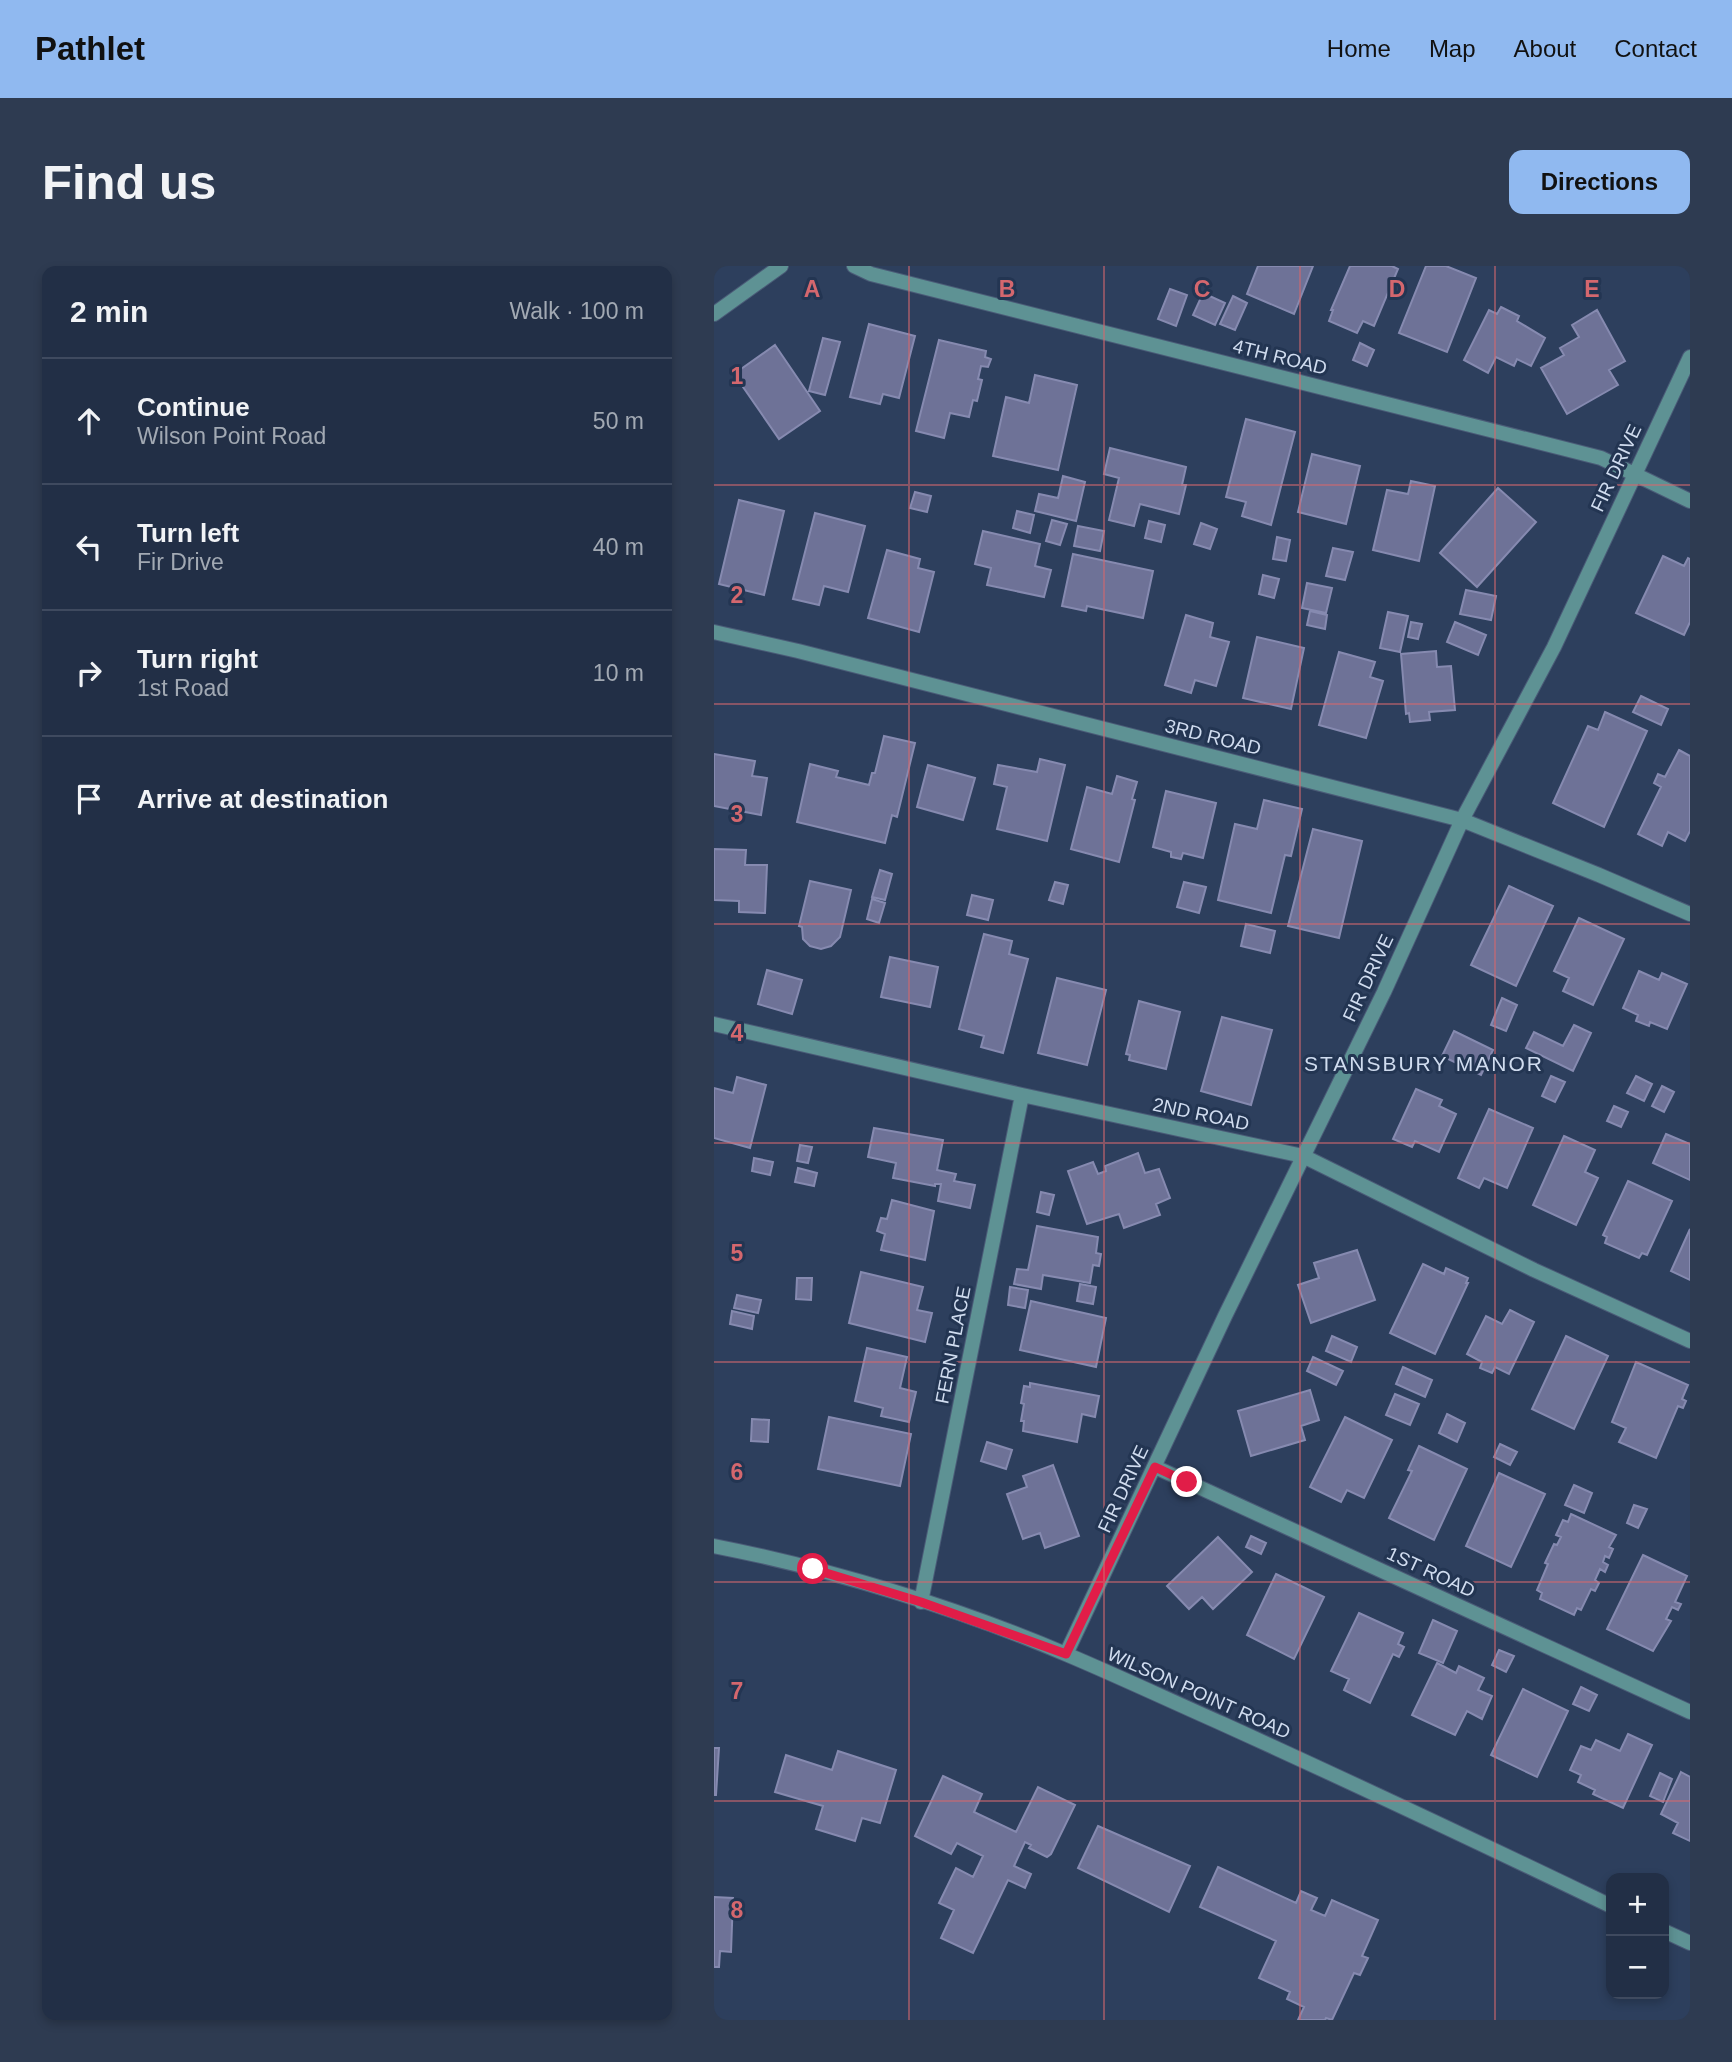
<!DOCTYPE html>
<html lang="en">
<head>
<meta charset="utf-8">
<style>
	:root { --surface:#222f46; --page:#2e3b51; --text:#f1f3f6; --muted:#a2a9b3; --line:#3f4a5f; --accent:#90b9f0 }
	body { margin:0; font-family:Arial,sans-serif; background:var(--page); color:var(--text) }
	.controls { position:absolute; right:21px; bottom:21px; display:grid; overflow:hidden; border-radius:14px; box-shadow:0 4px 10px #0003 }
	.controls button { width:63px; height:63px; display:grid; place-items:center; padding:0; border:0; border-bottom:2px solid var(--line); background:var(--surface); color:var(--text); font:35px sans-serif }
	.stop { position:absolute; width:21px; height:21px; margin:-16px; border:5px solid #e11d48; border-radius:50%; background:#fff }
	.stop.end { background:#e11d48; border-color:#fff; box-shadow:0 2px 7px #0008 }
	.list { margin:0; padding:0; list-style:none }
	h2 { display:flex; justify-content:space-between; align-items:center; height:91px; margin:0; padding:0 28px; font-size:30px }
	h2 small { font-size:23px; font-weight:400; color:var(--muted) }
	.list li { display:grid; grid-template-columns:46px 1fr auto; gap:21px; align-items:center; box-sizing:border-box; height:126px; padding:0 28px; border-top:2px solid var(--line) }
	.list b { display:block; font-size:26px; white-space:nowrap }
	.list p { margin:0; font-size:23px; white-space:nowrap; color:var(--muted) }
	.list em { font-size:23px; font-style:normal; color:var(--muted) }
	.icon { flex:none; width:38px; height:38px; fill:none; stroke:currentColor; stroke-width:2; stroke-linecap:round; stroke-linejoin:round }
	.map { position:relative; flex:none; width:976px; height:1754px; overflow:hidden; border-radius:14px }
	header { display:flex; align-items:center; gap:42px; box-sizing:border-box; height:98px; padding:0 35px; background:var(--accent); color:#111 }
	header strong { font-size:33px }
	nav { display:flex; gap:38px; margin-inline-start:auto; font-size:24px }
	.intro { display:flex; align-items:center; justify-content:space-between; box-sizing:border-box; height:168px; padding:0 42px }
	h1 { margin:0; font-size:49px }
	.button { padding:18px 32px; border-radius:14px; background:var(--accent); color:#111; font-size:24px; font-weight:700 }
	main { display:flex; gap:42px; padding:0 42px }
	aside { flex:1; background:var(--surface); border-radius:14px; box-shadow:0 4px 10px #0003 }
	.map>svg:first-child { display:block }
	.building { fill:#6e7297; stroke:#868ab0; stroke-width:2 }
	.lines { fill:none; stroke-linecap:round; stroke-linejoin:round }
	.minor-casing { stroke:#4a5b77; stroke-width:16 }
	.minor { stroke:#5e9294; stroke-width:14 }
	.route { stroke:#e11d48; stroke-width:9 }
	.grid { fill:none; stroke:#d4676e; stroke-width:2; stroke-opacity:0.55 }
	.labels { text-anchor:middle; dominant-baseline:central; stroke-width:6; stroke-linejoin:round; paint-order:stroke }
	.street-label { font-size:19px; fill:#d0dcef; stroke:#233552 }
	.neighbourhood-label { font-size:21px; letter-spacing:2px; fill:#d0dcef; stroke:#233552 }
	.grid-label { font-size:23px; text-anchor:middle; font-weight:bold; fill:#d4676e; stroke:#233552; stroke-width:6; stroke-linejoin:round; paint-order:stroke }
</style>
</head>
<body>
<header>
<strong>Pathlet</strong>
<nav><a>Home</a><a>Map</a><a>About</a><a>Contact</a></nav>
</header>
<div class="intro"><h1>Find us</h1><a class="button">Directions</a></div>
<main>
<aside>
<h2>2 min<small>Walk · 100 m</small></h2>
<ul class="list">
<li><svg class="icon" aria-label="ahead" viewBox="0 0 24 24"><path d="M12 20V5M6 11l6-6 6 6"/></svg><div><b>Continue</b><p>Wilson Point Road</p></div><em>50 m</em></li>
<li><svg class="icon" aria-label="left" viewBox="0 0 24 24"><path d="M17 20v-9H6M10 6l-5 5 5 5"/></svg><div><b>Turn left</b><p>Fir Drive</p></div><em>40 m</em></li>
<li><svg class="icon" aria-label="right" viewBox="0 0 24 24"><path d="M7 20v-9h11M14 6l5 5-5 5"/></svg><div><b>Turn right</b><p>1st Road</p></div><em>10 m</em></li>
<li><svg class="icon" aria-label="arrive" viewBox="0 0 24 24"><path d="M6 21V4h12l-3 4 3 4H6"/></svg><div><b>Arrive at destination</b></div></li>
</ul>
</aside>
<div class="map">
<svg width="976" height="1754" viewBox="0 0 976 1754">
	<rect width="100%" height="100%" fill="#2d3f5d"/>
	<path class="building" d="M544,0H599L580,48L533,28Z
		M636,0H678L684,3L660,60L649,55L643,67L615,55L619,44H617Z
		M712,0H732L762,12L733,86L685,67Z
		M456,23L473,29L462,60L444,53Z
		M489,27L511,37L501,59L479,49Z
		M519,30L533,37L521,64L506,58Z
		M787,41L805,50L803,55L831,72L817,100L803,93L800,100L782,91L774,107L750,94L775,44L783,48Z
		M883,44L911,95L895,104L904,119L853,148L827,102L850,89L846,82L865,71L858,59Z
		M155,58L201,70L185,132L169,128L166,138L136,131Z
		M109,72L126,76L111,129L95,125Z
		M225,74L272,85L271,91L277,93L274,101L267,100L264,113L268,114L263,135L259,134L255,151L236,147L230,172L202,165Z
		M646,77L660,84L653,100L639,94Z
		M61,79L106,145L65,173L20,108Z
		M321,109L363,119L344,204L279,190L292,131L315,137Z
		M532,153L581,166L557,259L528,250L532,236L512,231Z
		M396,182L472,201L468,219H472L465,248L426,238L420,260L395,254L405,212L390,208Z
		M598,188L646,200L632,258L584,246Z
		M349,210L371,216L362,255L321,245L325,228L344,232Z
		M697,215L721,220L705,295L659,284L673,224L694,228Z
		M784,222L822,256L763,321L726,287Z
		M201,226L217,230L213,246L196,242Z
		M25,234L70,245L50,329L5,318Z
		M303,245L320,249L316,267L299,262Z
		M101,247L151,260L134,326L110,320L105,339L79,333Z
		M338,254L353,258L346,279L332,275Z
		M435,255L451,259L447,276L431,272Z
		M487,257L503,263L496,283L480,278Z
		M364,260L390,265L386,285L360,280Z
		M269,265L326,278L321,300L337,304L330,331L273,319L277,302L261,298Z
		M563,271L576,274L572,295L559,293Z
		M619,282L639,286L631,314L612,310Z
		M173,284L206,293L204,302L220,306L205,366L154,352Z
		M359,288L439,305L429,352L373,340L372,345L348,340Z
		M949,290L970,300L974,292L976,293V356L970,369L922,347Z
		M549,309L565,313L560,332L545,328Z
		M593,317L618,322L612,347L588,342Z
		M752,324L782,330L777,354L746,348Z
		M596,345L613,349L611,363L593,359Z
		M674,346L694,350L686,386L666,382Z
		M472,349L499,357L496,371L515,376L502,420L481,414L477,427L451,419Z
		M697,356L708,358L704,373L694,371Z
		M741,356L772,369L764,389L733,376Z
		M543,371L590,382L577,443L529,432Z
		M722,385L723,401L737,400L741,444L715,446L716,454L696,456L695,447L692,448L687,388Z
		M625,386L661,396L656,411L669,415L652,472L605,459Z
		M927,430L954,443L947,459L919,446Z
		M891,446L933,465L890,561L839,537L874,460L884,464Z
		M170,470L201,477L183,551L178,549L171,577L83,556L96,498L124,505L122,511L155,519L158,507H161Z
		M965,484L976,490V565L971,575L954,566L948,580L924,568L947,521L940,517L944,508L951,511Z
		M0,488L41,495L38,510L53,512L47,549L0,540Z
		M326,493L351,499L333,575L283,563L293,521L280,518L284,499L323,506Z
		M214,499L261,512L249,554L203,541Z
		M403,510L423,516L418,533L421,534L405,596L357,583L373,521L398,528Z
		M452,525L502,537L489,592L469,587L467,593L457,591V586L439,581Z
		M550,534L588,543L577,590L571,589L557,647L504,634L521,558L543,563Z
		M599,563L648,575L625,672L574,660Z
		M0,583L32,584L31,599H53L51,647L25,646V635L0,634Z
		M166,604L178,608L171,634L158,631Z
		M96,615L137,624L126,671L117,680L107,683L96,680L89,673L88,661L85,660Z
		M341,616L354,619L349,638L335,634Z
		M470,616L492,621L485,647L463,641Z
		M795,620L839,640L802,720L757,699Z
		M258,629L279,634L274,654L253,649Z
		M158,633L171,637L165,657L153,653Z
		M865,652L910,673L879,739L849,725L855,712L840,705Z
		M532,658L561,665L556,687L527,680Z
		M270,668L298,675L295,688L314,693L289,787L267,781L270,770L245,763Z
		M176,691L224,701L216,741L167,731Z
		M53,704L88,714L78,748L44,738Z
		M925,705L945,714L948,707L973,718L953,763L936,756L935,760L922,755L924,749L909,742Z
		M343,712L392,724L373,799L324,787Z
		M788,732L803,739L792,765L777,759Z
		M425,735L466,746L452,803L415,794L416,789L412,788Z
		M508,751L558,764L537,839L487,825Z
		M860,759L877,767L859,805L812,782L820,766L849,780Z
		M740,765L779,784L767,809L728,790Z
		M837,810L851,816L841,836L828,830Z
		M922,810L938,818L930,835L913,827Z
		M23,811L52,819L36,882L0,872V822L19,827Z
		M948,820L960,826L950,846L938,840Z
		M702,823L728,834L725,840L742,848L725,886L701,875L698,881L679,873Z
		M900,840L914,846L907,861L893,855Z
		M775,843L819,862L793,922L770,912L765,922L744,912Z
		M160,862L229,874L223,904L242,908L240,915L261,919L256,942L224,935L227,918H221V920L179,912L182,897L154,891Z
		M952,868L976,878V914L939,897Z
		M850,870L881,884L871,906L884,912L862,959L819,939Z
		M86,879L98,881L94,897L83,895Z
		M424,887L431,907L445,903L456,932L442,938L446,949L410,962L405,948L373,958L354,905L379,896L384,908L392,905L391,900Z
		M40,892L59,896L56,909L38,905Z
		M84,902L103,907L100,920L81,916Z
		M914,915L958,935L933,989L928,987L925,992L891,977L893,971L889,969Z
		M327,926L340,929L335,949L323,946Z
		M178,934L220,945L211,994L167,984L171,968L163,965L167,952L173,953Z
		M323,960L384,971L382,987L387,988L385,1000L379,999L376,1017L329,1009L327,1023L300,1018L303,1003L314,1004Z
		M976,963V1014L957,1005Z
		M643,984L661,1034L597,1057L584,1019L605,1012L600,997Z
		M709,998L730,1008L732,1002L754,1012L752,1017H754L721,1088L676,1067Z
		M147,1006L209,1021L203,1044L218,1047L211,1076L135,1057Z
		M83,1012H98L97,1034L82,1033Z
		M366,1018L382,1021L379,1038L363,1035Z
		M296,1021L314,1024L311,1042L294,1039Z
		M23,1029L47,1034L44,1047L20,1042Z
		M317,1035L392,1052L382,1101L306,1084Z
		M796,1044L820,1056L795,1108L781,1101L778,1107L766,1102L768,1096L753,1088L772,1050L788,1058Z
		M18,1045L40,1050L38,1063L16,1058Z
		M618,1070L643,1081L637,1096L612,1085Z
		M852,1070L894,1090L860,1163L818,1143Z
		M153,1082L193,1091L186,1122L202,1126L195,1156L167,1150L169,1142L141,1135Z
		M599,1091L629,1105L622,1119L593,1105Z
		M922,1096L974,1119L968,1133L972,1135L969,1142L964,1140L942,1192L905,1176L912,1162L898,1156Z
		M689,1101L718,1114L711,1131L682,1118Z
		M316,1117L385,1130L381,1151L368,1148L363,1176L309,1165L310,1155H307L310,1138L307,1137L310,1120L316,1121Z
		M596,1124L605,1154L587,1160L591,1174L537,1190L524,1145Z
		M681,1128L705,1138L696,1159L672,1149Z
		M733,1148L751,1157L743,1176L725,1167Z
		M115,1151L197,1168L186,1220L104,1203Z
		M631,1151L678,1174L650,1232L633,1224L627,1236L596,1221Z
		M38,1153L55,1154L54,1176L37,1175Z
		M273,1176L298,1184L292,1203L267,1195Z
		M786,1178L803,1186L796,1199L780,1191Z
		M705,1180L753,1203L720,1274L675,1252L698,1205L694,1204Z
		M339,1199L365,1270L331,1282L326,1267L309,1273L293,1228L313,1221L309,1210Z
		M785,1207L831,1228L797,1301L752,1280Z
		M860,1219L878,1227L870,1247L851,1239Z
		M920,1239L933,1243L924,1262L913,1257Z
		M857,1248L902,1269L895,1281L899,1283L895,1292L891,1290L889,1296L894,1299L891,1306L886,1303L881,1314L885,1317L881,1325L877,1323L867,1344L863,1342L860,1349L826,1333L828,1327L823,1324L834,1298L831,1297L840,1278L843,1279L847,1271L842,1269L849,1254L854,1256Z
		M537,1270L552,1277L547,1288L532,1281Z
		M504,1271L538,1306L499,1343L488,1331L475,1343L453,1320Z
		M929,1289L973,1310L961,1336L967,1338L964,1344L958,1341L952,1353L957,1355L939,1385L893,1363Z
		M562,1308L610,1331L580,1393L533,1369Z
		M645,1347L689,1367L684,1378L690,1381L685,1391L679,1388L656,1437L630,1424L635,1413L617,1405Z
		M719,1354L743,1365L729,1397L705,1387Z
		M785,1384L800,1390L792,1406L778,1399Z
		M723,1397L742,1407L745,1400L770,1412L764,1424L778,1430L768,1453L753,1445L741,1469L698,1449Z
		M867,1421L883,1429L875,1445L859,1438Z
		M809,1423L854,1445L823,1511L777,1489Z
		M914,1468L938,1479L909,1542L879,1528L881,1524L864,1516L867,1509L856,1504L867,1480L877,1484L882,1474L906,1485Z
		M0,1482H5L2,1529H0Z
		M124,1485L182,1504L166,1557L148,1552L141,1575L102,1563L109,1540L61,1526L72,1489L118,1504Z
		M967,1506L976,1511V1575L959,1567L964,1557L947,1548Z
		M946,1507L958,1513L949,1536L936,1530Z
		M229,1510L268,1528L260,1546L302,1566L324,1521L361,1539L337,1588L333,1591L315,1582L317,1579L311,1576L300,1600L317,1608L311,1622L294,1614L259,1687L227,1672L240,1644L225,1637L242,1602L259,1611L269,1590L243,1577L237,1588L201,1570Z
		M384,1560L476,1600L455,1646L364,1602Z
		M504,1601L582,1637L587,1625L603,1632L597,1644L611,1650L618,1634L664,1654L648,1690L654,1692L646,1709L640,1707L618,1754L612,1752L611,1754H584L590,1741L573,1733L576,1726L545,1712L562,1675L486,1641Z
		M0,1631L19,1632L17,1686L6,1685L5,1701H0Z"/>
	<g class="lines">
		<defs>
			<path id="minor" d="M140,0L157,8L887,192L976,235
				M0,48L67,0
				M0,366L84,385L748,554L885,609L976,648
				M0,758L308,829L589,890L820,1004L976,1075
				M441,1201L976,1446
				M0,1280C117,1303 244,1342 354,1389C406,1411 457,1435 509,1458C639,1517 768,1578 897,1640
				M207,1336L308,829
				M352,1388L511,1050L670,726L748,554L840,381L976,91
				M950,1665L976,1677"/>
		</defs>
		<use href="#minor" class="minor-casing"/>
		<use href="#minor" class="minor"/>
	</g>
	<g class="lines">
		<path class="route" d="M99,1303L207,1336L352,1388L441,1201L473,1216"/>
	</g>
	<path class="grid" d="M195,0V1754M390,0V1754M586,0V1754M781,0V1754M0,219H976M0,438H976M0,658H976M0,877H976M0,1096H976M0,1316H976M0,1535H976"/>
	<g class="labels">
		<g class="street-label">
			<text transform="translate(566 91) rotate(14)">4TH ROAD</text>
			<text transform="translate(902 202) rotate(-65)">FIR DRIVE</text>
			<text transform="translate(499 471) rotate(14)">3RD ROAD</text>
			<text transform="translate(654 712) rotate(-65)">FIR DRIVE</text>
			<text transform="translate(487 848) rotate(12)">2ND ROAD</text>
			<text transform="translate(239 1079) rotate(-79)">FERN PLACE</text>
			<text transform="translate(409 1223) rotate(-65)">FIR DRIVE</text>
			<text transform="translate(717 1306) rotate(25)">1ST ROAD</text>
			<text transform="translate(485 1427) rotate(24)">WILSON POINT ROAD</text>
		</g>
		<g class="neighbourhood-label">
			<text x="710" y="797">STANSBURY MANOR</text>
		</g>
	</g>
	<g class="grid-label">
		<text x="98" y="31">A</text>
		<text x="293" y="31">B</text>
		<text x="488" y="31">C</text>
		<text x="683" y="31">D</text>
		<text x="878" y="31">E</text>
		<text x="23" y="118">1</text>
		<text x="23" y="337">2</text>
		<text x="23" y="556">3</text>
		<text x="23" y="775">4</text>
		<text x="23" y="995">5</text>
		<text x="23" y="1214">6</text>
		<text x="23" y="1433">7</text>
		<text x="23" y="1652">8</text>
	</g>
</svg>
<div class="controls">
<button>+</button>
<button>−</button>
</div>
<div class="stop" style="left:99px;top:1303px"></div>
<div class="stop end" style="left:473px;top:1216px"></div>
</div>
</main>
</body>
</html>
